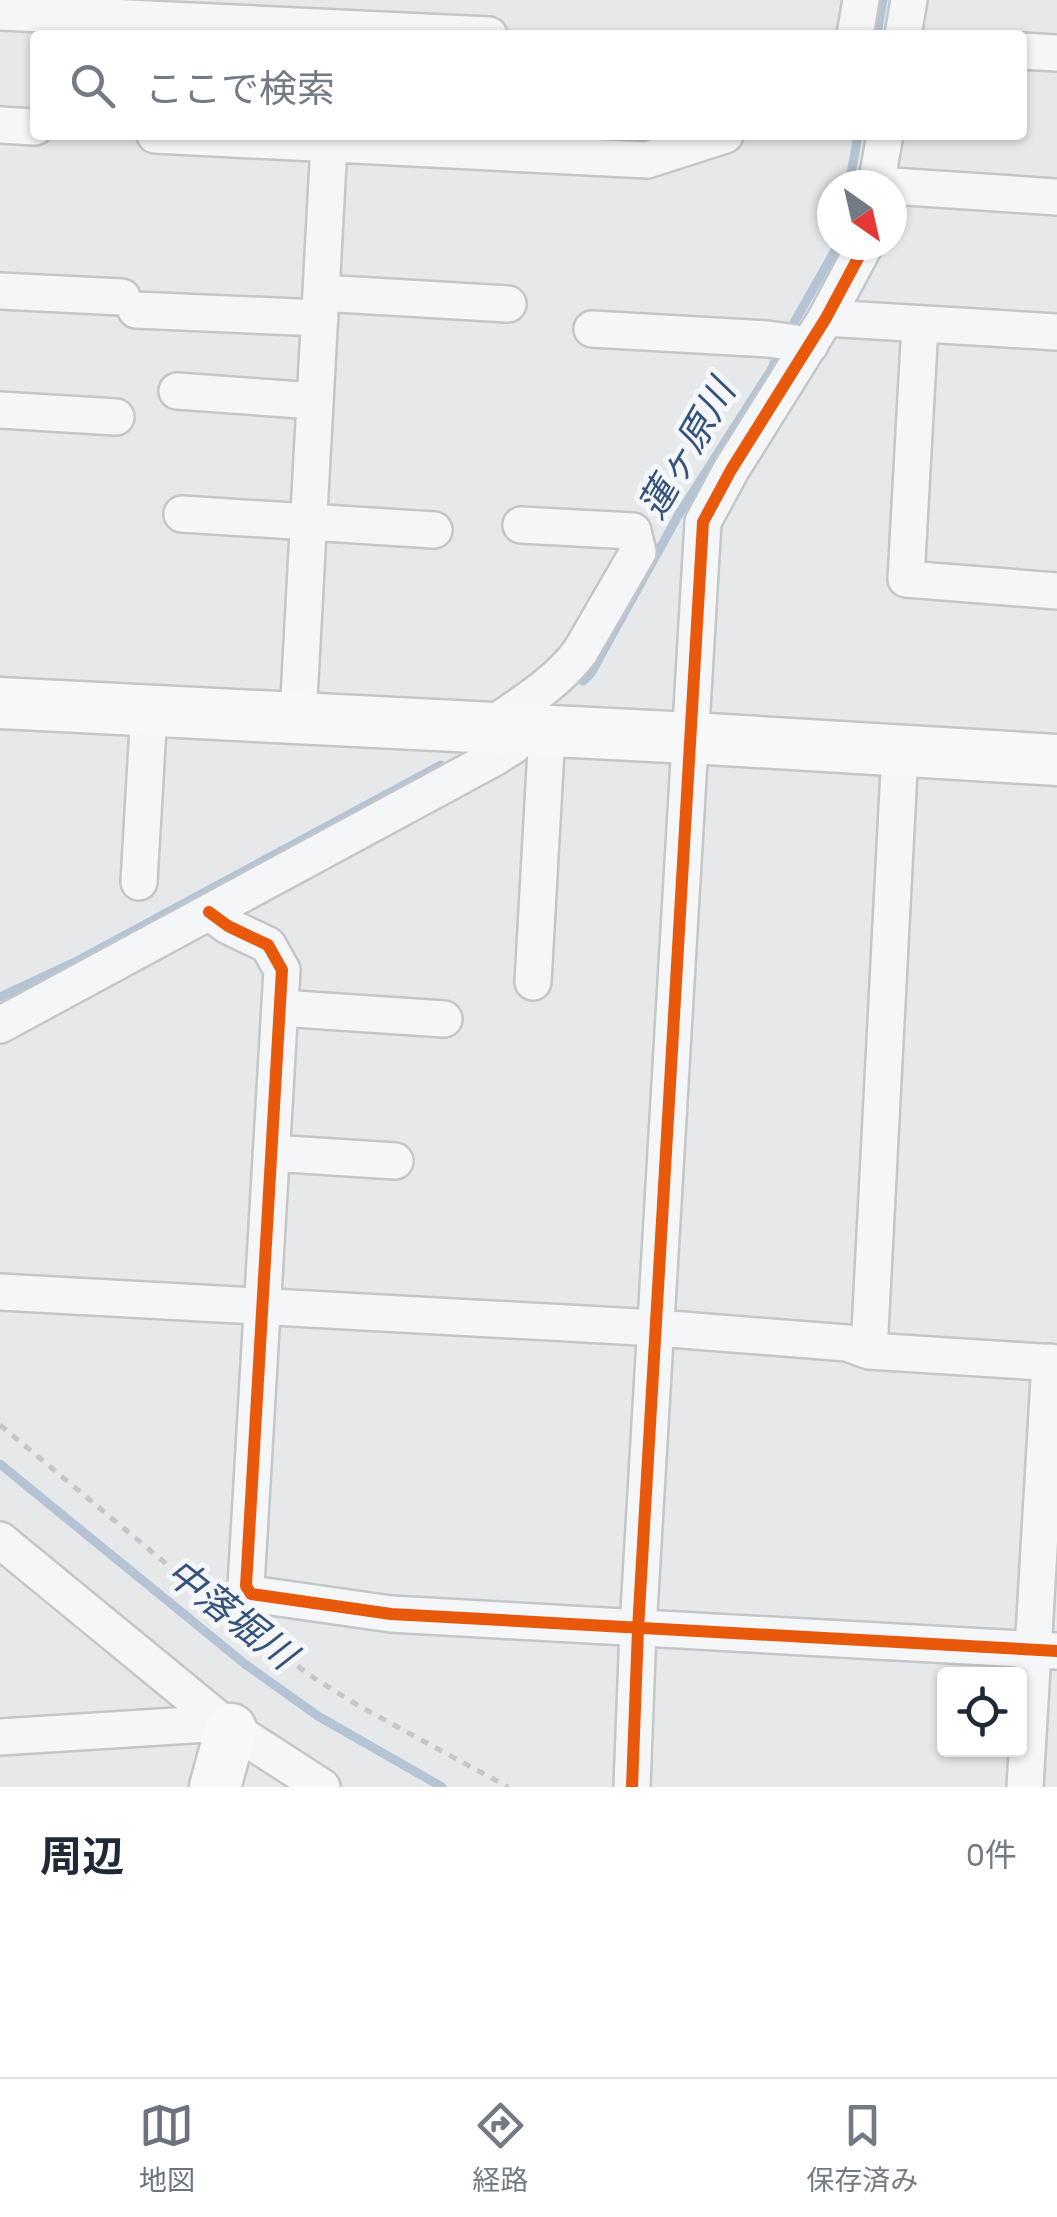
<!DOCTYPE html>
<html lang="ja">
<head>
<meta charset="utf-8">
<style>
	:root { --surface:#fff; --page:#f6f6f7; --text:#1f2937; --muted:#747a83; --line:#e0e1e3; --accent:#6c737f }
	body { margin:0; font-family:"Exo 2","Noto Sans JP",sans-serif; background:var(--page); color:var(--text) }
	.controls { position:absolute; right:30px; bottom:30px; display:grid; overflow:hidden; border-radius:10px; box-shadow:0 2px 8px #0004 }
	.controls button { width:90px; height:90px; display:grid; place-items:center; padding:0; border:0; border-bottom:2px solid var(--line); background:var(--surface); color:var(--text); font:50px sans-serif }
	.compass { position:absolute; left:817px; top:170px; width:90px; height:90px; border-radius:50%; background:var(--surface); box-shadow:0 2px 8px #0004; rotate:146deg }
	.list { margin:0; padding:0; list-style:none }
	h2 { display:flex; justify-content:space-between; align-items:center; height:130px; margin:0; padding:0 40px; font-size:42px }
	h2 small { font-size:32px; font-weight:400; color:var(--muted) }
	.icon { flex:none; width:55px; height:55px; fill:none; stroke:currentColor; stroke-width:2; stroke-linecap:round; stroke-linejoin:round }
	.map { position:relative; flex:none; width:1057px; height:1787px; overflow:hidden }
	.search { position:absolute; background:var(--surface); box-shadow:0 2px 8px #0004; left:30px; right:30px; top:30px; height:110px; display:flex; align-items:center; gap:25px; box-sizing:border-box; padding:0 35px; border-radius:10px; color:var(--muted); font-size:38px }
	.sheet { height:290px; background:var(--surface) }
	nav { display:flex; justify-content:space-around; align-items:center; box-sizing:border-box; height:140px; border-top:2px solid var(--line); background:var(--surface); font-size:28px; color:var(--muted) }
	nav a { display:grid; justify-items:center; gap:5px }
	nav .on { color:var(--accent) }
	.map>svg:first-child { display:block }
	.lines { fill:none; stroke-linecap:round; stroke-linejoin:round }
	.stream { stroke:#b4c4d5; stroke-width:9 }
	.street-casing { stroke:#c4c6c8; stroke-width:40 }
	.secondary-casing { stroke:#c4c6c8; stroke-width:55 }
	.path { stroke:#c5c6ca; stroke-width:5; stroke-dasharray:8 8; stroke-linecap:butt }
	.street { stroke:#f5f6f7; stroke-width:35 }
	.secondary { stroke:#f8f8f8; stroke-width:50 }
	.cycleway-casing { stroke:#f4f6f9; stroke-width:19 }
	.cycleway { stroke:#e8590c; stroke-width:12 }
	.labels { text-anchor:middle; dominant-baseline:central; stroke-width:10; stroke-linejoin:round; paint-order:stroke }
	.water-label { font-size:38px; font-style:italic; fill:#34527a; stroke:#f4f6f9 }
</style>
</head>
<body>
<div class="map">
<svg width="1057" height="1787" viewBox="0 0 1057 1787">
	<rect width="100%" height="100%" fill="#e6e8ea"/>
	<g class="lines">
		<path class="stream" d="M877,35L883,0
			M849,185L858,135
			M787,335L838,245
			M583,681L591,673L679,514L771,370L781,349
			M0,997L79,960L441,765
			M0,1464L245,1664L318,1716L442,1787"/>
		<defs>
			<path id="street" d="M0,12L489,35
				M855,35L861,0
				M903,35L909,0
				M1022,51L1057,53
				M0,125L35,127
				M155,135L647,160L725,135
				M876,185L885,135
				M892,186L1057,197
				M0,291L122,297
				M321,293L508,304
				M136,310L320,318
				M826,318L1057,332
				M920,324L906,579L1057,591
				M592,329L768,339L810,345
				M177,391L314,401
				M0,410L116,417
				M182,514L434,530
				M298,717L329,144
				M487,728C520,705 555,685 580,652L638,552L633,531L521,525
				M139,882L149,710
				M209,912L228,926L268,945L282,970L246,1586L251,1594L391,1614L1057,1651
				M533,982L547,732
				M280,1008L444,1019
				M0,1025L494,758L513,746L528,730
				M271,1153L395,1161
				M0,1292L657,1328L847,1343L869,1351L1057,1363
				M869,1351L900,751
				M0,1540L223,1723L322,1787
				M0,1737L223,1723
				M632,1787L638,1629L703,522L731,470L826,318L865,245
				M1025,1787L1050,1362"/>
			<path id="secondary" d="M0,703L691,738L1057,760
				M215,1787L231,1729"/>
		</defs>
		<use href="#street" class="street-casing"/>
		<use href="#secondary" class="secondary-casing"/>
		<path class="path" d="M0,1425L217,1606
			M246,1628L314,1678L359,1706L508,1787"/>
		<use href="#street" class="street"/>
		<use href="#secondary" class="secondary"/>
		<defs>
			<path id="cycleway" d="M209,912L228,926L268,945L282,970L246,1586L251,1594L391,1614L1057,1651
				M632,1787L638,1629L703,522L731,470L826,318L865,245"/>
		</defs>
		<use href="#cycleway" class="cycleway-casing"/>
		<use href="#cycleway" class="cycleway"/>
	</g>
	<g class="labels">
		<g class="water-label">
			<text transform="translate(685 448) rotate(-60)">蓮ヶ原川</text>
			<text transform="translate(232 1612) rotate(38)">中落堀川</text>
		</g>
	</g>
</svg>
<div class="controls">
<button><svg class="icon" aria-label="locate" viewBox="0 0 24 24"><circle cx="12" cy="12" r="6"/><path d="M12 2v4M12 18v4M2 12h4M18 12h4"/></svg></button>
</div>
<svg class="compass" viewBox="-18 -18 36 36"><path d="M0-13l5 13h-10z" fill="#e53935"/><path d="M0 13l5-13h-10z" fill="#747a83"/></svg>
<div class="search"><svg class="icon" aria-label="search" viewBox="0 0 24 24"><circle cx="10" cy="10" r="6"/><path d="M15 15l6 6"/></svg>ここで検索</div>
</div>
<section class="sheet">
<h2>周辺<small>0件</small></h2>
<ul class="list">
</ul>
</section>
<nav>
<a class="on"><svg class="icon" aria-label="map" viewBox="0 0 24 24"><path d="M3 6l6-2 6 2 6-2v14l-6 2-6-2-6 2zM9 4v14M15 6v14"/></svg>地図</a>
<a><svg class="icon" aria-label="directions" viewBox="0 0 24 24"><path d="M12 3l9 9-9 9-9-9zM9 14v-3h6M13 9l2 2-2 2"/></svg>経路</a>
<a><svg class="icon" aria-label="saved" viewBox="0 0 24 24"><path d="M7 4h10v16l-5-4-5 4z"/></svg>保存済み</a>
</nav>
</body>
</html>
